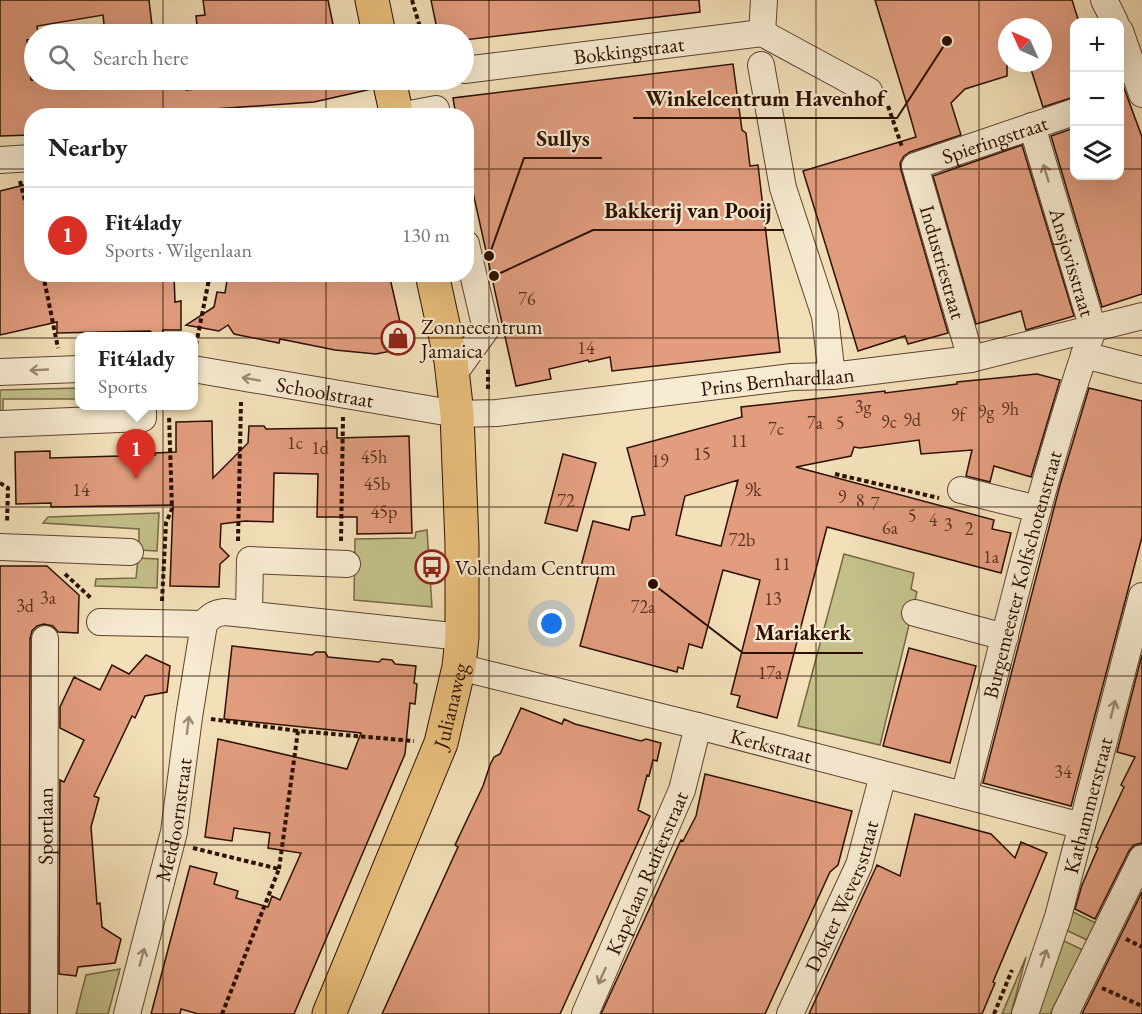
<!DOCTYPE html>
<html lang="en">
<head>
<meta charset="utf-8">
<style>
	:root { --surface:#fff; --page:#f6f6f6; --text:#202124; --muted:#757577; --line:#e0e0e0; --accent:#d93025 }
	body { margin:0; font-family:"EB Garamond",serif; background:var(--page); color:var(--text) }
	.controls { position:absolute; right:18px; top:18px; display:grid; overflow:hidden; border-radius:12px; box-shadow:0 6px 24px #0002 }
	.controls button { width:54px; height:54px; display:grid; place-items:center; padding:0; border:0; border-bottom:2px solid var(--line); background:var(--surface); color:var(--text); font:30px sans-serif }
	.compass { position:absolute; left:998px; top:18px; width:54px; height:54px; border-radius:50%; background:var(--surface); box-shadow:0 6px 24px #0002; rotate:315deg }
	.you { position:absolute; left:552px; top:624px; width:21px; height:21px; margin:-15px; border:4px solid #fff; border-radius:50%; background:#1a73e8; box-shadow:0 0 0 9px #1a73e833 }
	.badge { display:grid; place-items:center; width:39px; height:39px; border-radius:50%; background:var(--accent); color:#fff; font-size:20px; font-weight:700 }
	.pin { position:absolute; translate:-50% -50px; filter:drop-shadow(0 2px 3px #0008) }
	.pin::after { content:''; position:absolute; top:32px; width:21px; height:18px; background:inherit; clip-path:polygon(0 0,100% 0,50% 100%) }
	.popup { position:absolute; left:75px; top:332px; width:123px; height:78px; box-sizing:border-box; display:grid; place-content:center; border-radius:12px; background:var(--surface); filter:drop-shadow(0 2px 4px #0005); font-size:20px; white-space:nowrap; color:var(--muted) }
	.popup b { font-size:22px; color:var(--text) }
	.popup::after { content:''; position:absolute; left:50%; top:100%; margin-left:-12px; border:12px solid transparent; border-top-color:var(--surface) }
	.list { margin:0; padding:0; list-style:none }
	h2 { display:flex; justify-content:space-between; align-items:center; height:78px; margin:0; padding:0 24px; font-size:26px }
	h2 small { font-size:20px; font-weight:400; color:var(--muted) }
	.list li { display:grid; grid-template-columns:39px 1fr auto; gap:18px; align-items:center; box-sizing:border-box; height:96px; padding:0 24px; border-top:2px solid var(--line) }
	.list b { display:block; font-size:22px; white-space:nowrap }
	.list p { margin:0; font-size:20px; white-space:nowrap; color:var(--muted) }
	.list em { font-size:20px; font-style:normal; color:var(--muted) }
	.icon { flex:none; width:33px; height:33px; fill:none; stroke:currentColor; stroke-width:2; stroke-linecap:round; stroke-linejoin:round }
	.map { position:relative; flex:none; width:1142px; height:1014px; overflow:hidden }
	.search { position:absolute; background:var(--surface); box-shadow:0 6px 24px #0002; left:24px; top:24px; width:450px; height:66px; display:flex; align-items:center; gap:15px; box-sizing:border-box; padding:0 21px; border-radius:33px; color:var(--muted); font-size:22px }
	.panel { position:absolute; background:var(--surface); box-shadow:0 6px 24px #0002; left:24px; top:108px; width:450px; height:174px; border-radius:24px }
	.map>svg:first-child { display:block }
	.green { fill:#c3c08a; stroke:#786845; stroke-width:1.5 }
	.building { fill:#e29d7f; stroke:#2d0f00; stroke-width:1.5; fill-rule:evenodd }
	.lines { fill:none; stroke-linecap:round; stroke-linejoin:round }
	.minor-casing { stroke:#5e432e; stroke-width:28 }
	.major-casing { stroke:#2d0f00; stroke-width:35 }
	.path { stroke:#2d0f00; stroke-width:4; stroke-dasharray:4.5 3; stroke-linecap:butt }
	.minor { stroke:#f7ebd2; stroke-width:26 }
	.major { stroke:#eac07c; stroke-width:33 }
	.oneway { stroke:#9c8874 }
	.grid { fill:none; stroke:#2d0f00; stroke-width:1.5; stroke-opacity:0.55 }
	.labels { text-anchor:middle; dominant-baseline:central; stroke-width:4.5; stroke-linejoin:round; paint-order:stroke }
	.number-label { font-size:18px; fill:#5a3220 }
	.street-label { font-size:21px; fill:#2d0f00; stroke:#f7ebd2 }
	.poi-label { font-size:21px; fill:#2d0f00; stroke:#f7ebd2; text-anchor:start }
	.leader { fill:none; stroke:#2d0f00; stroke-width:2 }
	.callout-dot { fill:#2d0f00; stroke:#f7ebd2; stroke-width:2 }
	.callout-label { font-size:22px; text-anchor:middle; font-weight:bold; fill:#2d0f00; stroke:#f7ebd2; stroke-width:4.5; stroke-linejoin:round; paint-order:stroke }
</style>
</head>
<body>
<div class="map">
<svg width="1142" height="1014" viewBox="0 0 1142 1014">
	<rect width="100%" height="100%" fill="#f3e0b9"/>
	<filter id="stains"><feTurbulence type="fractalNoise" baseFrequency=".00333" numOctaves="4"/><feColorMatrix values="0 0 0 0 .2 0 0 0 0 .09 0 0 0 0 .02 0 0 0 .5 -.17"/></filter>
	<radialGradient id="worn" r=".72"><stop offset=".6" stop-color="#630" stop-opacity="0"/><stop offset="1" stop-color="#630" stop-opacity=".3"/></radialGradient>
	<path class="green" d="M79,388V399H3V415H0V390Z
		M159,513L157,551L139,550V529L43,523L48,517Z
		M427,530L432,607L354,600L355,539L415,538L416,532Z
		M844,554L914,573L911,589L917,592L880,745L798,726Z
		M138,558L158,559L157,588L95,586L96,579L136,578Z
		M1071,911L1096,923L1087,940L1066,930Z
		M1058,938L1083,950L1050,1014H1033Z
		M1026,957L1011,1014H1002Z
		M120,969L108,1014H76L86,975Z"/>
	<path class="building" d="M0,0H149L153,34H105L103,15L37,26L38,34H34V39L27,40L31,80H185L186,90L233,86V80H371L372,89L314,102L214,109V116H32V135L0,136Z
		M203,0H328L335,34H198L196,16L205,15Z
		M431,0H699L700,12L464,40V34H438Z
		M875,0H1072L1079,22H1074V97L1043,107L1029,63H1043V27H1007V76L965,89L951,103L961,135L910,152L904,156L900,163L901,170L948,333L908,344L905,336L858,351L803,171L916,137L907,105Z
		M733,64L742,130L746,133L750,166L758,165L780,352L612,371L610,357L589,362L588,360L549,369L551,379L516,386L466,161V116H456L453,98Z
		M1121,80L1142,137V294L1102,307L1051,136L1074,128V176H1119V81Z
		M1022,145L1074,316L1026,330L1021,311L976,324L933,176Z
		M32,183V217H26L32,240V274H174L175,302L181,301V330H163V336H156L150,331L57,333V322L0,335V191Z
		M228,274H246L280,281L282,274H389L406,348L376,354L335,350L280,339L279,343L234,334L228,325L219,331L186,325L214,307L217,292L225,293Z
		M1037,374L1060,380L1031,477L994,466L990,482L966,476L972,450L921,454L919,440L860,448L854,447L851,456L796,467L994,520L992,529L1011,533L1001,573L827,527L777,718L737,707L740,696L731,694L760,580L723,570L702,648L689,644L683,669L678,667L677,672L580,646L600,571L581,566L593,521L629,530L632,517L645,515L627,448L742,417L741,407L885,391V393L957,384V382ZM738,480L721,546L676,535L685,496Z
		M1089,388L1142,401V537L1071,806L983,783L1060,485Z
		M212,421L213,478L248,443L249,426H264L266,429L337,428V438L409,436L412,533L357,534V517H317L318,474L274,473L273,522L245,521L221,524L220,547L229,556L220,564L219,587L170,586L173,505L51,507V503L16,504L15,452L50,451V458L155,455V453L176,452V422Z
		M563,454L596,463L577,531L545,523Z
		M0,566H47L79,595L78,633L58,632L53,626L44,624L37,626L32,631L30,639L29,1014H0Z
		M232,646L312,655L316,652H325L328,657L379,662L382,659L392,660L395,664L416,666L414,683L417,684L415,704L410,703L405,754L294,1014H198L181,1009L180,1014H151L190,866L217,873L214,884L238,891L236,898L268,907L272,896L280,900L301,853L268,848L270,833L234,828L232,841L205,837L218,739L347,769L361,733L224,719Z
		M909,648L976,666L950,763L883,746Z
		M146,655L170,666L167,692L145,696L135,718L132,716L94,796L99,798L91,827L97,904L100,903L102,927L121,939L115,963L78,967L76,976L59,974L60,780L64,782L84,740L60,728V707L74,677L100,690L112,665L129,674Z
		M1142,655V843L1134,845L1129,851L1095,919L1075,909L1082,885L1098,848L1096,847L1124,787L1121,785L1135,757L1117,752Z
		M521,708L562,724L564,719L575,724L641,741L646,739L661,743L657,761L653,760L649,776L647,775L638,810L650,816L621,879L560,1014H382L458,847L455,845L483,786L490,765L494,757L500,754Z
		M705,774L852,811L838,865L830,872L765,1014H601L681,840L683,841L696,816Z
		M915,814L991,834L1015,858L1021,842L1047,853L993,982L995,983L982,1014H809L877,865L900,876Z
		M1142,892V1014H1082Z"/>
	<g class="lines">
		<defs>
			<g id="minor">
				<path d="M1104,0L1115,22"/>
				<path d="M1120,31L1142,94"/>
				<path d="M762,33L869,91"/>
				<path d="M762,33L764,0"/>
				<path d="M761,65L783,188L825,316L832,376"/>
				<path id="s1" d="M464,70L762,33"/>
				<path d="M399,116L436,109L437,116"/>
				<path id="s2" d="M1032,126L1093,329"/>
				<path d="M0,160L32,158"/>
				<path d="M1084,355L1142,370"/>
				<path id="s3" d="M971,359L915,166L1074,112"/>
				<path id="s4" d="M193,369L457,414L497,413L792,377L832,376L971,359L1142,316"/>
				<path d="M0,372L79,369"/>
				<path d="M453,375L486,329L466,244"/>
				<path d="M0,424L143,418V406"/>
				<path d="M961,490L1038,509"/>
				<path d="M0,547L130,552"/>
				<path d="M915,613L1005,637"/>
				<path d="M249,614L250,560L347,564"/>
				<path d="M100,622L204,624"/>
				<path id="s5" d="M459,667L698,726L1082,826"/>
				<path id="s6" d="M964,795C1005,639 1040,481 1093,329"/>
				<path id="s7" d="M44,1014L45,639"/>
				<path id="s8" d="M127,1014L174,832L189,717L204,624C210,616 215,613 225,612L462,637"/>
				<path id="s9" d="M585,1014L682,790L698,726"/>
				<path id="s10" d="M790,1014L859,865L883,775"/>
				<path id="s11" d="M1025,1014L1058,917L1142,596"/>
				<path d="M1065,1014L1142,858"/>
			</g>
			<g id="major">
				<path d="M372,0L379,34"/>
				<path d="M389,80L397,116"/>
				<path id="s12" d="M329,1014L441,743L459,667L462,637V544L457,414L451,361L432,274"/>
			</g>
		</defs>
		<use href="#minor" class="minor-casing"/>
		<use href="#major" class="major-casing"/>
		<path class="path" d="M412,0L422,34
			M888,106L902,147
			M20,181L32,229
			M43,274L58,348
			M196,345L210,274
			M488,389V369
			M835,474L939,498
			M0,483L8,488L7,523
			M238,541L241,402
			M341,541L343,417
			M65,574L92,599
			M162,601L166,523L172,509L169,415
			M211,719L298,731
			M193,848L279,869L222,1014
			M279,869L298,731L414,741
			M1126,939L1142,947
			M1102,988L1142,1006
			M994,1014L1012,970"/>
		<use href="#minor" class="minor"/>
		<use href="#major" class="major"/>
	</g>
	<defs><path id="oneway-shaft" d="M-6 0H5M1.5-3L5.5 0L1.5 3" fill="none" stroke-width="1.6" stroke-linecap="round" stroke-linejoin="round" transform="scale(1.5)"/></defs>
	<g class="oneway">
		<use href="#oneway-shaft" transform="translate(1046 173) rotate(-107)"/>
		<use href="#oneway-shaft" transform="translate(39 370) rotate(177)"/>
		<use href="#oneway-shaft" transform="translate(251 379) rotate(-170)"/>
		<use href="#oneway-shaft" transform="translate(1113 709) rotate(-75)"/>
		<use href="#oneway-shaft" transform="translate(188 725) rotate(-83)"/>
		<use href="#oneway-shaft" transform="translate(142 957) rotate(-75)"/>
		<use href="#oneway-shaft" transform="translate(1044 958) rotate(-72)"/>
		<use href="#oneway-shaft" transform="translate(602 976) rotate(114)"/>
	</g>
	<path class="grid" d="M163,0V34M326,0V34M489,0V1014M653,0V1014M816,0V1014M979,0V1014M163,80V116M326,80V116M0,169H32M466,169H1074M1120,169H1142M163,274V1014M326,274V1014M0,338H1142M0,507H1142M0,676H1142M0,845H1142"/>
	<defs>
		<symbol id="shop-ring" viewBox="-11 -11 22 22"><circle r="9.5" fill="#f7ebd2" stroke="#8f2418" stroke-width="1.5"/><path d="M-5-2.5h2.3a2.7 3.5 0 0 1 5.4 0H5L5.5 6h-11ZM-1.5-2.5h3a1.5 2.3 0 0 0-3 0Z" fill="#8f2418"/></symbol>
		<symbol id="bus-ring" viewBox="-11 -11 22 22"><circle r="9.5" fill="#f7ebd2" stroke="#8f2418" stroke-width="1.5"/><path d="M-5-6H5V4H4V6H2V4H-2V6H-4V4H-5ZM-3.5-4V0h7V-4ZM-3.5 1.2v1.5H-2V1.2ZM2 1.2v1.5H3.5V1.2Z" fill="#8f2418"/></symbol>
	</defs>
	<g fill-rule="evenodd">
		<use href="#shop-ring" x="379" y="319" width="38" height="38"/>
		<use href="#bus-ring" x="413" y="548" width="38" height="38"/>
	</g>
	<g class="labels">
		<g class="number-label">
			<text x="527" y="298">76</text>
			<text x="586" y="347">14</text>
			<text x="863" y="406">3g</text>
			<text x="1010" y="408">9h</text>
			<text x="986" y="411">9g</text>
			<text x="958" y="414">9f</text>
			<text x="912" y="419">9d</text>
			<text x="889" y="421">9c</text>
			<text x="815" y="422">7a</text>
			<text x="840" y="422">5</text>
			<text x="776" y="428">7c</text>
			<text x="739" y="440">11</text>
			<text x="295" y="442">1c</text>
			<text x="320" y="447">1d</text>
			<text x="702" y="453">15</text>
			<text x="374" y="456">45h</text>
			<text x="660" y="460">19</text>
			<text x="377" y="483">45b</text>
			<text x="81" y="489">14</text>
			<text x="753" y="489">9k</text>
			<text x="842" y="496">9</text>
			<text x="566" y="500">72</text>
			<text x="860" y="500">8</text>
			<text x="875" y="503">7</text>
			<text x="384" y="511">45p</text>
			<text x="912" y="515">5</text>
			<text x="933" y="519">4</text>
			<text x="948" y="524">3</text>
			<text x="890" y="527">6a</text>
			<text x="969" y="528">2</text>
			<text x="742" y="539">72b</text>
			<text x="991" y="556">1a</text>
			<text x="782" y="563">11</text>
			<text x="48" y="597">3a</text>
			<text x="773" y="598">13</text>
			<text x="25" y="605">3d</text>
			<text x="643" y="606">72a</text>
			<text x="770" y="672">17a</text>
			<text x="1063" y="771">34</text>
		</g>
		<g class="street-label">
			<text stroke="none"><textPath href="#s1" startOffset="166">Bokkingstraat</textPath></text>
			<text stroke="none"><textPath href="#s3" startOffset="285">Spieringstraat</textPath></text>
			<text transform="translate(943 262) rotate(74)">Industriestraat</text>
			<text stroke="none"><textPath href="#s2" startOffset="142">Ansjovisstraat</textPath></text>
			<text stroke="none"><textPath href="#s4" startOffset="590">Prins Bernhardlaan</textPath></text>
			<text stroke="none"><textPath href="#s4" startOffset="134">Schoolstraat</textPath></text>
			<text stroke="none"><textPath href="#s6" startOffset="228">Burgemeester Kolfschotenstraat</textPath></text>
			<text stroke="none"><textPath href="#s12" startOffset="332">Julianaweg</textPath></text>
			<text stroke="none"><textPath href="#s5" startOffset="322">Kerkstraat</textPath></text>
			<text stroke="none"><textPath href="#s11" startOffset="218">Kathammerstraat</textPath></text>
			<text stroke="none"><textPath href="#s8" startOffset="200">Meidoornstraat</textPath></text>
			<text stroke="none"><textPath href="#s7" startOffset="188">Sportlaan</textPath></text>
			<text stroke="none"><textPath href="#s9" startOffset="154">Kapelaan Ruiterstraat</textPath></text>
			<text stroke="none"><textPath href="#s10" startOffset="129">Dokter Weversstraat</textPath></text>
		</g>
		<g class="poi-label">
			<text x="421" y="326">Zonnecentrum<tspan x="421" dy="24">Jamaica</tspan></text>
			<text x="455" y="567">Volendam Centrum</text>
		</g>
	</g>
	<path class="leader" d="M947 41L897 118H633M489 256L524 158H602M494 276L593 230H784M653 584L743 653H863"/>
	<g class="callout-dot">
		<circle cx="947" cy="41" r="6"/>
		<circle cx="489" cy="256" r="6"/>
		<circle cx="494" cy="276" r="6"/>
		<circle cx="653" cy="584" r="6"/>
	</g>
	<g class="callout-label">
		<text x="765" y="106">Winkelcentrum Havenhof</text>
		<text x="563" y="146">Sullys</text>
		<text x="688" y="218">Bakkerij van Pooij</text>
		<text x="803" y="640">Mariakerk</text>
	</g>
	<rect width="100%" height="100%" filter="url(#stains)"/>
	<rect width="100%" height="100%" fill="url(#worn)"/>
</svg>
<div class="controls">
<button>+</button>
<button>−</button>
<button><svg class="icon" aria-label="layers" viewBox="0 0 24 24"><path d="M12 4l9 5-9 5-9-5zM3 14l9 5 9-5"/></svg></button>
</div>
<svg class="compass" viewBox="-18 -18 36 36"><path d="M0-13l5 13h-10z" fill="#e53935"/><path d="M0 13l5-13h-10z" fill="#757577"/></svg>
<div class="you"></div>
<div class="pin badge" style="left:136px;top:479px">1</div>
<div class="popup"><b>Fit4lady</b>Sports</div>
<div class="search"><svg class="icon" aria-label="search" viewBox="0 0 24 24"><circle cx="10" cy="10" r="6"/><path d="M15 15l6 6"/></svg>Search here</div>
<section class="panel">
<h2>Nearby<small></small></h2>
<ul class="list">
<li><span class="badge">1</span><div><b>Fit4lady</b><p>Sports · Wilgenlaan</p></div><em>130 m</em></li>
</ul>
</section>
</div>
</body>
</html>
